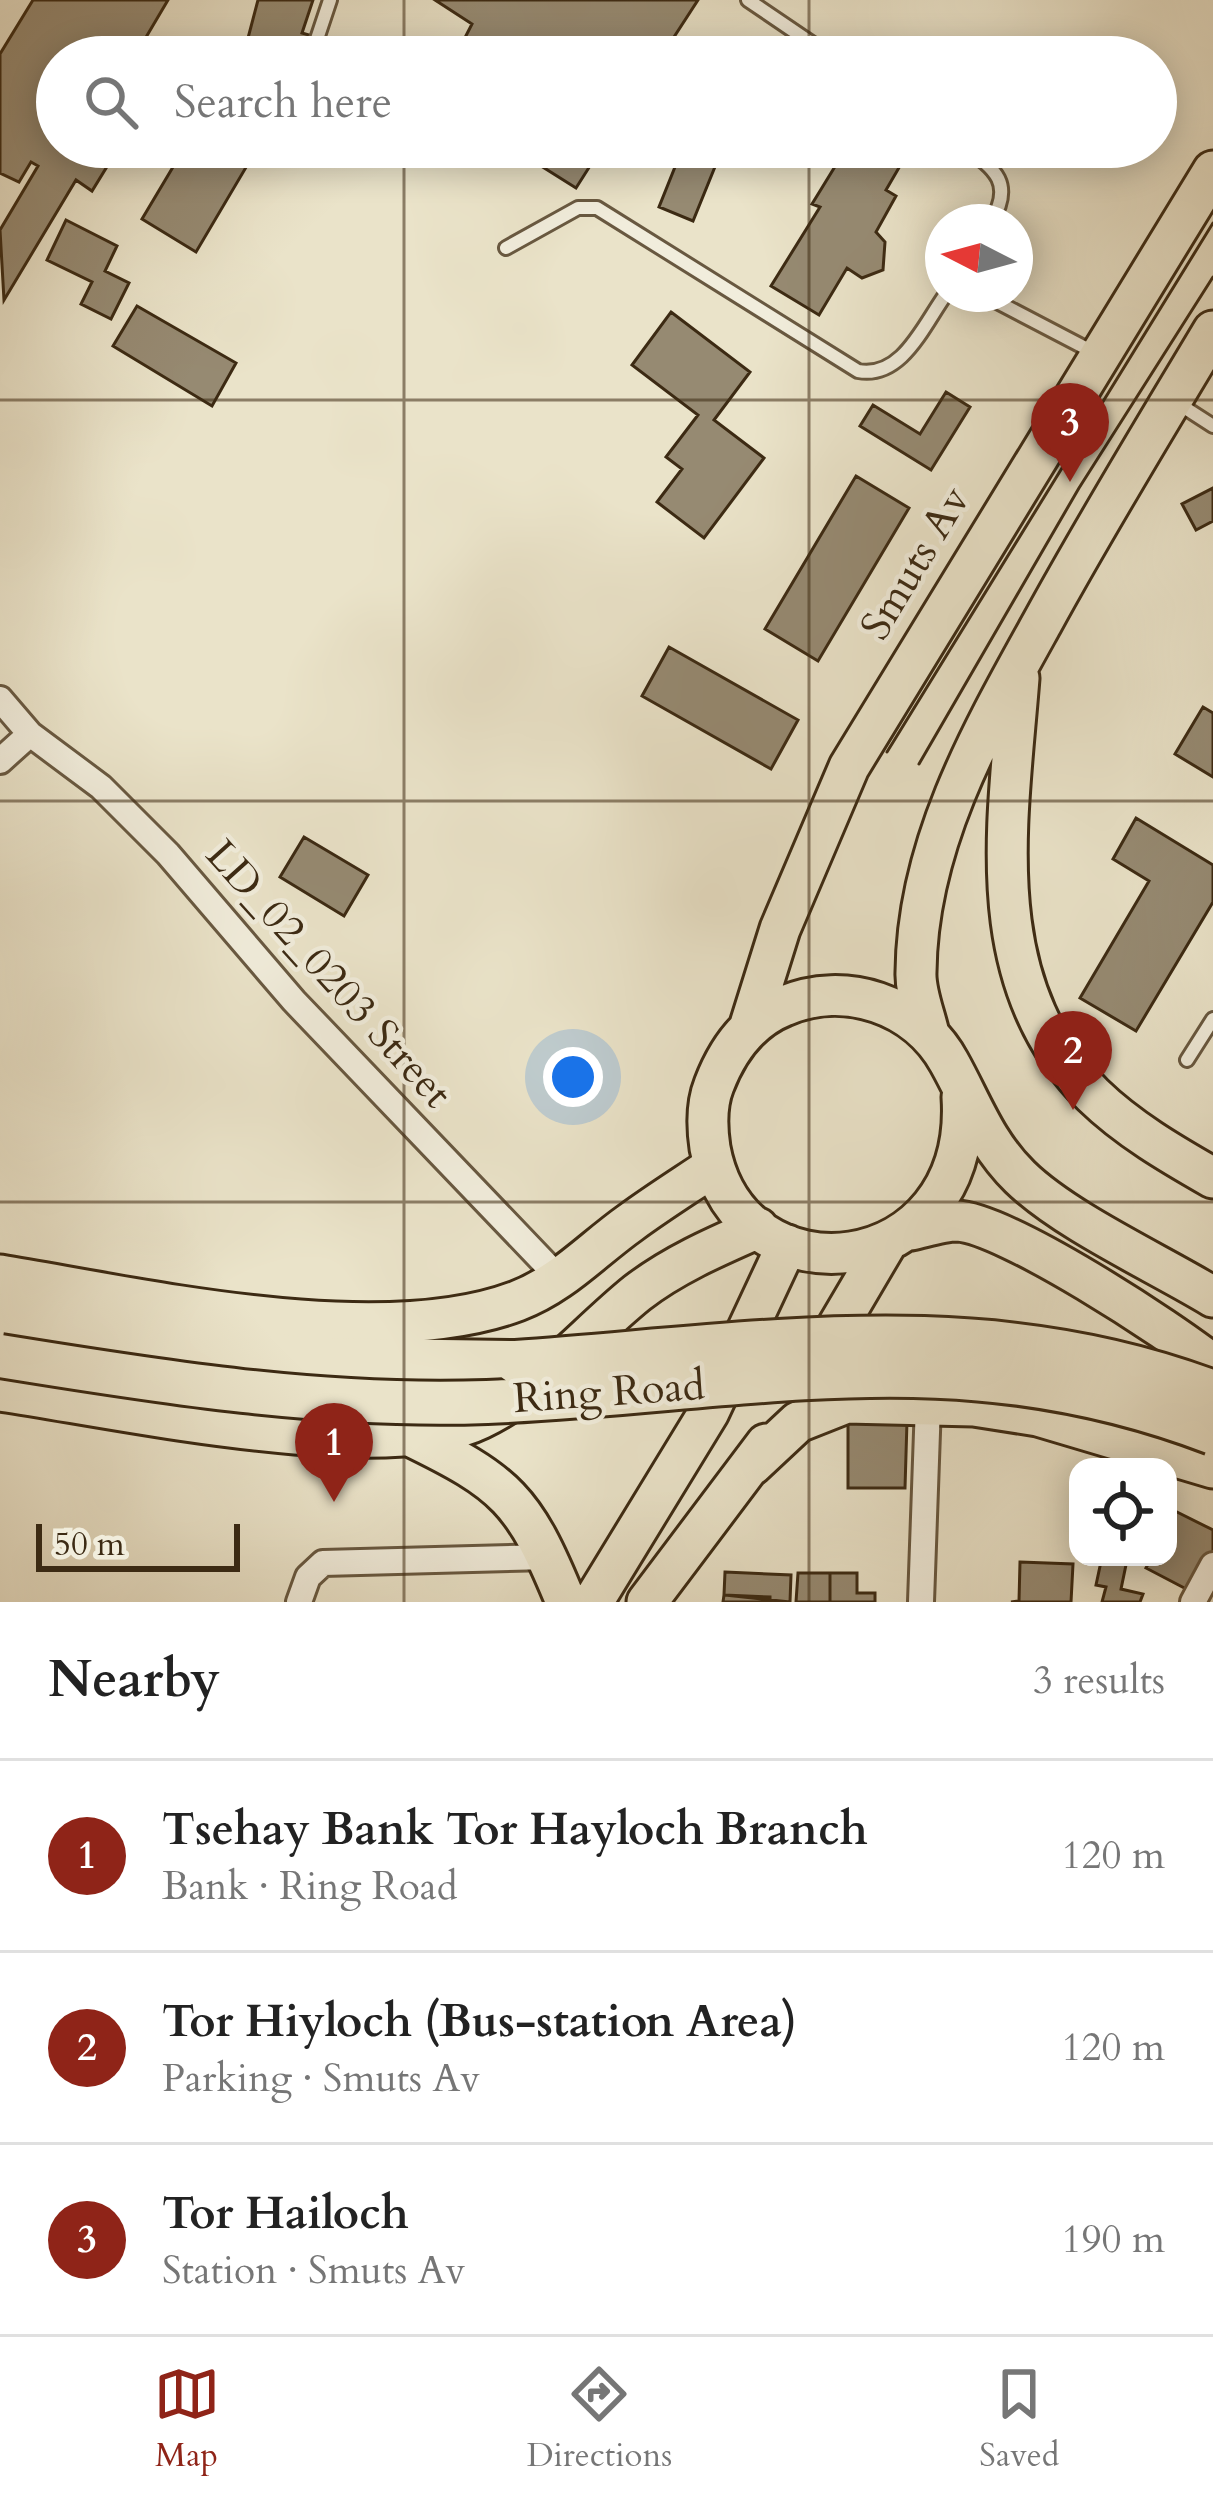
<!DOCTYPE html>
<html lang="en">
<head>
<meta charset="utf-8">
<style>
	:root { --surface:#fff; --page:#f2f2f2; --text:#222; --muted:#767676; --line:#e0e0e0; --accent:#8f2418 }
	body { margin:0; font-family:Cardo,serif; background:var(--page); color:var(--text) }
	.controls { position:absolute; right:36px; bottom:36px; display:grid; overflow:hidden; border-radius:24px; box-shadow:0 6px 30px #0003 }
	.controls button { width:108px; height:108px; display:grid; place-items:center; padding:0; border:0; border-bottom:3px solid var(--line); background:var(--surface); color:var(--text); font:60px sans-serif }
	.compass { position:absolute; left:925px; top:204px; width:108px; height:108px; border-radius:50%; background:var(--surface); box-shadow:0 6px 30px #0003; rotate:276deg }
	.scale { position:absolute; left:36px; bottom:30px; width:204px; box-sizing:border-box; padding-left:12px; border:6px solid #3c2a13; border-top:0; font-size:33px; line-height:42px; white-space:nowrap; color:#3c2a13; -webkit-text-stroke:9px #f1eddc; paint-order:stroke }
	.you { position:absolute; left:573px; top:1077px; width:42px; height:42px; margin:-30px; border:9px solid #fff; border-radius:50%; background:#1a73e8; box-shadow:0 0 0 18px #1a73e833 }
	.badge { display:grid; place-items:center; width:78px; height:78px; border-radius:50%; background:var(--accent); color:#fff; font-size:39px; font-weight:700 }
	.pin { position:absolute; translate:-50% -99px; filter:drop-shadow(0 3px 6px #0008) }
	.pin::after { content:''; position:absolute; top:63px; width:42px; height:36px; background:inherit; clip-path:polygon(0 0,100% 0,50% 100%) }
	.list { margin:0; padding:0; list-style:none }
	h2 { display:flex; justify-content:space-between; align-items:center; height:156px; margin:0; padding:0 48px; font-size:51px }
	h2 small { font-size:39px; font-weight:400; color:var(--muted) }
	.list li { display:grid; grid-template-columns:78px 1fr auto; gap:36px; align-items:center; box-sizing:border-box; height:192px; padding:0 48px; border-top:3px solid var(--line) }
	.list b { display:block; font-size:45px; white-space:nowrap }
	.list p { margin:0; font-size:39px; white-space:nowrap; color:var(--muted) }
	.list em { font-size:39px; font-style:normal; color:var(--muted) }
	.icon { flex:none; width:66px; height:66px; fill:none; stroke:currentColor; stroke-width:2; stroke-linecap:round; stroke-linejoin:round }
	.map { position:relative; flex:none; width:1213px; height:1602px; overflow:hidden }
	.search { position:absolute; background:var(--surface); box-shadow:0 6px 30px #0003; left:36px; right:36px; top:36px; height:132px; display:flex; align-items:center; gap:30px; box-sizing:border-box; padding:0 42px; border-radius:66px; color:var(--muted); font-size:45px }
	.sheet { height:732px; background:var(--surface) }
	nav { display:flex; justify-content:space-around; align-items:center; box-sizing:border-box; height:168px; border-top:3px solid var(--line); background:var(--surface); font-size:33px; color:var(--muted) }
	nav a { display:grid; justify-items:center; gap:6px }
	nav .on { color:var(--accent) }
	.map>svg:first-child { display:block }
	.building { fill:#968a72; stroke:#3c2a13; stroke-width:3 }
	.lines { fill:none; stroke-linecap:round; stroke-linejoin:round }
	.service-casing { stroke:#685840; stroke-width:18 }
	.minor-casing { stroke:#685840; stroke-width:30 }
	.primary-casing { stroke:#3c2a13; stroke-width:45 }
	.trunk-casing { stroke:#3c2a13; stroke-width:48 }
	.service { stroke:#f1eddc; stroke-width:12 }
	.minor { stroke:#f1eddc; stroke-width:24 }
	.primary { stroke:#eae3c9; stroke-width:39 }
	.trunk { stroke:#eae3c9; stroke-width:42 }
	.tram { stroke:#3c2a13; stroke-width:3 }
	.trunk-bridge-casing { stroke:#3c2a13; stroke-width:48; stroke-linecap:butt }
	.trunk-bridge { stroke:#eae3c9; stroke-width:42 }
	.grid { fill:none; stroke:#3c2a13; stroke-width:3; stroke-opacity:0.55 }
	.labels { text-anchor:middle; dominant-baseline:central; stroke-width:9; stroke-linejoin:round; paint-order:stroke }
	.street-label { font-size:42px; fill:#3c2a13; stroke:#f1eddc }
</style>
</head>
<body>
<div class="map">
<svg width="1213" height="1602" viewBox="0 0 1213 1602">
	<rect width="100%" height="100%" fill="#eae3c9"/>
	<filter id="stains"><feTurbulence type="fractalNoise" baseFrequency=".00167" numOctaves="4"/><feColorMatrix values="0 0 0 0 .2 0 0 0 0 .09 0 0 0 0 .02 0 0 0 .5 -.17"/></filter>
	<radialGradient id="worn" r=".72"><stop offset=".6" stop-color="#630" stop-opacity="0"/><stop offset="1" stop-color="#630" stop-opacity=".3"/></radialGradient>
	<path class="building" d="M33,0H168L142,44L163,57H57V147H119L92,191L76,180L4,300L0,230L38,166L31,162L19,182L0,173V54Z
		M258,0H313L302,33L309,35L304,57H243Z
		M435,0H698L661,57H455L472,24Z
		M193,147H258L196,252L142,219L176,162L182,165Z
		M511,147H602L576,188Z
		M683,147H723L693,221L659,207Z
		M847,147H911L886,190L896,196L876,232L885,242L883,270L862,278L847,268L819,315L771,286L820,207L812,204Z
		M66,220L117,246L105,271L129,283L111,319L81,304L92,282L47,260Z
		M137,306L236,363L212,406L113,346Z
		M671,312L750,372L714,420L764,458L704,538L657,502L682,469L666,457L698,415L632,365Z
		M946,392L970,407L931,470L860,426L873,405L920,434Z
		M856,476L909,508L818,661L765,629Z
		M1213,488V521L1196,530L1182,504Z
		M669,647L798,720L771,769L642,696Z
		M1203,707L1213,713V777L1175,754Z
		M1136,818L1213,865V902L1136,1031L1080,998L1149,881L1113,859Z
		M304,837L368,875L344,916L280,877Z
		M848,1420L907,1421L905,1488H848Z
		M1175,1511L1213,1530V1551L1192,1592L1146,1568L1152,1557H1168V1525Z
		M1102,1557L1127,1560L1121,1589L1143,1594L1140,1602H1102L1106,1587L1096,1585Z
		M1020,1562L1073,1564L1071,1602H1011L1019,1601Z
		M725,1572L791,1575L790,1602L724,1595Z
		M798,1573H830V1602H796Z
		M830,1573H857V1593H875V1602H830Z
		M724,1595L770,1597V1602H723Z"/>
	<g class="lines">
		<defs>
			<path id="service" d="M748,0L832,57
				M311,57L330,0
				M964,147C996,169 1014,184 991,222
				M506,248L578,208H597L858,371C902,379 923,326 946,294
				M982,294L1097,354
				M1179,404L1213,426
				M1187,1060L1213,1019"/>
			<path id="minor" d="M0,699L30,734L101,787L168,854L294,1001L560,1279
				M0,761L30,734
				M299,1602L308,1577L323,1563L548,1557
				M921,1602L928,1404
				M1193,1602L1213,1565"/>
			<path id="primary" d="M1019,678C1008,821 978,982 1093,1095C1128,1129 1171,1154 1213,1178
				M749,1028L780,929L849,767L1213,171
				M929,1034C925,1015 915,992 916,972C917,844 982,731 1042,623C1096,524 1155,428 1213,331
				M962,1097C974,1283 739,1307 710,1148C707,1128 706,1105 714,1085C727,1051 749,1020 784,1006C845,980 917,1004 949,1062C972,1103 985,1143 1020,1177C1065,1221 1157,1263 1213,1297
				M911,1230C925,1227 943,1221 957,1221C1006,1223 1171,1331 1213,1365
				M0,1275C145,1299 379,1353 517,1301C562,1284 592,1250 630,1223C657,1203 686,1185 714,1166
				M816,1363L886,1244
				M0,1391C112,1407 383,1467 480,1419C541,1390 585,1335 637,1293C673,1265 717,1246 758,1228
				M408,1435C507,1483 524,1499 566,1602
				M752,1465L798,1422L846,1403L974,1406L1038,1416L1213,1468
				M593,1602L709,1412L787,1245
				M647,1602L766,1444"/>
			<path id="trunk" d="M0,1315L306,1359L516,1362"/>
		</defs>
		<use href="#service" class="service-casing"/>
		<use href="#minor" class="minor-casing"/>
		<use href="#primary" class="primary-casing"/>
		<use href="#trunk" class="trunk-casing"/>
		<use href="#service" class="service"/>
		<use href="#minor" class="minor"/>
		<use href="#primary" class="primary"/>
		<use href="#trunk" class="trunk"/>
		<path class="tram" d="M887,752L1213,223
			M919,764L1079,488L1213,277"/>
		<defs>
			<path id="trunk-bridge" d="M0,1356C160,1382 325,1408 487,1402C750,1391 955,1334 1213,1433
				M516,1362C756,1345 981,1304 1213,1392"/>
		</defs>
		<use href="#trunk-bridge" class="trunk-bridge-casing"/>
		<use href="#trunk-bridge" class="trunk-bridge"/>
	</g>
	<path class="grid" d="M404,0V57M809,0V57M404,147V1602M809,147V1602M0,400H1213M0,801H1213M0,1202H1213"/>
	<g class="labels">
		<g class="street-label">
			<text transform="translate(915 563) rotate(-59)">Smuts Av</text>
			<text transform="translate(329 974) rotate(48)">LD_02_0203 Street</text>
			<text transform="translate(609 1392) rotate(-4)">Ring Road</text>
		</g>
	</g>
	<rect width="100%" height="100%" filter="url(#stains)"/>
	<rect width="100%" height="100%" fill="url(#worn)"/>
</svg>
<div class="controls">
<button><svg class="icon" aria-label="locate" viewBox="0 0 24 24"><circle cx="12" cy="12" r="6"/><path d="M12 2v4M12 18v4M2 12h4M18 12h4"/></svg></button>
</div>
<svg class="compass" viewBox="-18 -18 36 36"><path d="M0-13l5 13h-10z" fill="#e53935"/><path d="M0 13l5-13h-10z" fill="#767676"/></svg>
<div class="scale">50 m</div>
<div class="you"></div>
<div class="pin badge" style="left:334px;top:1502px">1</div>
<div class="pin badge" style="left:1073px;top:1110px">2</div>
<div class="pin badge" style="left:1070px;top:482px">3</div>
<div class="search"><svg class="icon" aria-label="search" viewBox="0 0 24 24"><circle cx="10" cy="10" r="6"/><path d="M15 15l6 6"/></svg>Search here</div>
</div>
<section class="sheet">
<h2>Nearby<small>3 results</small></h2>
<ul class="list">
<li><span class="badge">1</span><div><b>Tsehay Bank Tor Hayloch Branch</b><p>Bank · Ring Road</p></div><em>120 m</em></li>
<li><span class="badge">2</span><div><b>Tor Hiyloch (Bus-station Area)</b><p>Parking · Smuts Av</p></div><em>120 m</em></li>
<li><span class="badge">3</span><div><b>Tor Hailoch</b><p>Station · Smuts Av</p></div><em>190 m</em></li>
</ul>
</section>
<nav>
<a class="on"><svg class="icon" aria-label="map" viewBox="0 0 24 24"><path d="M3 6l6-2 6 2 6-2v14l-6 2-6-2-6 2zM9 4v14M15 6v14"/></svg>Map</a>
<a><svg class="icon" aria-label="directions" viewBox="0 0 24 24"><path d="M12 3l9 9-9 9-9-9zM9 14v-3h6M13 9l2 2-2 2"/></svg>Directions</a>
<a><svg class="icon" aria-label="saved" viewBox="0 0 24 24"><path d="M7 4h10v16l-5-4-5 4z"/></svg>Saved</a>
</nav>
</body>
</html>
